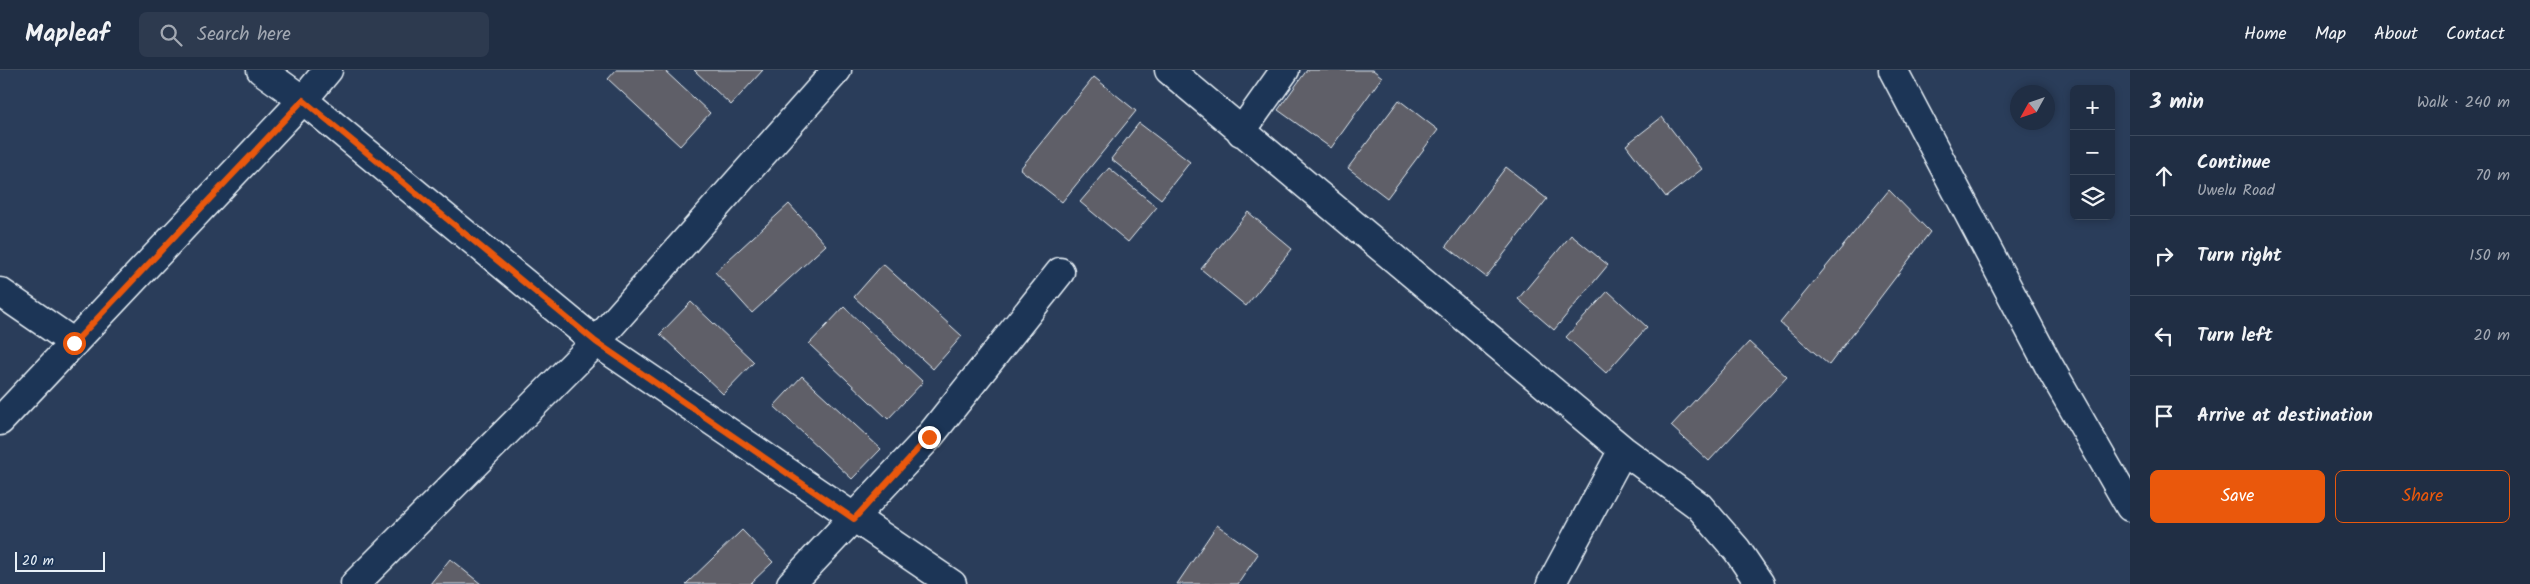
<!DOCTYPE html>
<html lang="en">
<head>
<meta charset="utf-8">
<style>
	:root { --surface:#202e44; --page:#2d3a4f; --text:#f1f3f6; --muted:#a2a8b2; --line:#3d4a5d; --accent:#ea580c }
	body { margin:0; font-family:Kalam,sans-serif; background:var(--page); color:var(--text) }
	.controls { position:absolute; right:15px; top:15px; display:grid; overflow:hidden; border-radius:8px; box-shadow:0 2px 8px #0003 }
	.controls button { width:45px; height:45px; display:grid; place-items:center; padding:0; border:0; border-bottom:1px solid var(--line); background:var(--surface); color:var(--text); font:25px sans-serif }
	.compass { position:absolute; left:2010px; top:15px; width:45px; height:45px; border-radius:50%; background:var(--surface); box-shadow:0 2px 8px #0003; rotate:230deg }
	.scale { position:absolute; left:15px; bottom:12px; width:90px; box-sizing:border-box; padding-left:5px; border:2px solid #e8f1f8; border-top:0; font-size:14px; line-height:18px; white-space:nowrap; color:#e8f1f8; -webkit-text-stroke:4px #1d3557; paint-order:stroke }
	.stop { position:absolute; width:15px; height:15px; margin:-11px; border:4px solid #ea580c; border-radius:50%; background:#fff }
	.stop.end { background:#ea580c; border-color:#fff; box-shadow:0 1px 5px #0008 }
	.list { margin:0; padding:0; list-style:none }
	h2 { display:flex; justify-content:space-between; align-items:center; height:65px; margin:0; padding:0 20px; font-size:21px }
	h2 small { font-size:16px; font-weight:400; color:var(--muted) }
	.list li { display:grid; grid-template-columns:32px 1fr auto; gap:15px; align-items:center; box-sizing:border-box; height:80px; padding:0 20px; border-top:1px solid var(--line) }
	.list b { display:block; font-size:19px; white-space:nowrap }
	.list p { margin:0; font-size:16px; white-space:nowrap; color:var(--muted) }
	.list em { font-size:16px; font-style:normal; color:var(--muted) }
	.actions { display:flex; gap:10px; padding:15px 20px }
	.actions a { flex:1; padding:11px 0; border:1px solid var(--accent); border-radius:8px; text-align:center; font-size:18px; color:var(--accent) }
	.actions .main { background:var(--accent); color:#fff }
	.icon { flex:none; width:28px; height:28px; fill:none; stroke:currentColor; stroke-width:2; stroke-linecap:round; stroke-linejoin:round }
	.map { position:relative; flex:none; width:2130px; height:514px; overflow:hidden }
	header { display:flex; align-items:center; gap:30px; box-sizing:border-box; height:70px; padding:0 25px; background:var(--surface); border-bottom:1px solid var(--line) }
	header strong { font-size:24px }
	nav { display:flex; gap:28px; margin-inline-start:auto; font-size:18px }
	.search { width:350px; height:45px; background:var(--page); display:flex; align-items:center; gap:12px; box-sizing:border-box; padding:0 18px; border-radius:8px; color:var(--muted); font-size:19px }
	main { display:flex }
	aside { flex:1; background:var(--surface) }
	.map>svg:first-child { display:block }
	.building { fill:#5e5e68; stroke:#e8f1f8 }
	.lines { fill:none; stroke-linecap:round; stroke-linejoin:round }
	.minor-casing { stroke:#e8f1f8; stroke-width:31 }
	.minor { stroke:#1d3557; stroke-width:28 }
	.route { stroke:#ea580c; stroke-width:6 }
</style>
</head>
<body>
<header>
<strong>Mapleaf</strong>
<div class="search"><svg class="icon" aria-label="search" viewBox="0 0 24 24"><circle cx="10" cy="10" r="6"/><path d="M15 15l6 6"/></svg>Search here</div>
<nav><a>Home</a><a>Map</a><a>About</a><a>Contact</a></nav>
</header>
<main>
<div class="map">
<svg width="2130" height="514" viewBox="0 0 2130 514">
	<rect width="100%" height="100%" fill="#2a3d5a"/>
	<filter id="ink" filterUnits="userSpaceOnUse"><feTurbulence type="fractalNoise" baseFrequency=".02" numOctaves="2"/><feDisplacementMap in="SourceGraphic" scale="10" xChannelSelector="R" yChannelSelector="G"/><feConvolveMatrix kernelMatrix="1 2 1 2 8 2 1 2 1" color-interpolation-filters="sRGB"/></filter>
	<g filter="url(#ink)">
		<path class="building" d="M616,0H664L710,43L680,76L608,9Z
			M694,0H763L731,35Z
			M1307,0H1373L1382,7L1331,78L1278,40Z
			M1094,7L1136,41L1062,132L1020,99Z
			M1399,30L1438,60L1387,128L1348,98Z
			M1662,47L1702,99L1666,127L1626,75Z
			M1139,53L1190,92L1161,129L1111,89Z
			M1506,97L1547,129L1486,207L1446,176Z
			M1109,98L1157,137L1128,172L1080,132Z
			M1889,120L1930,162L1829,295L1780,253Z
			M789,134L826,175L752,243L715,202Z
			M1248,142L1292,179L1246,236L1201,199Z
			M1571,165L1608,195L1554,260L1518,229Z
			M883,194L962,266L933,299L854,227Z
			M1608,221L1647,257L1606,303L1566,267Z
			M691,232L754,292L723,324L660,264Z
			M844,237L923,312L888,349L809,274Z
			M1749,272L1787,307L1709,391L1671,356Z
			M802,306L881,379L852,409L774,336Z
			M1217,455L1258,484L1238,514H1177Z
			M742,460L773,492L750,514H686Z
			M450,489L481,514H430Z"/>
		<g class="lines">
			<defs>
				<path id="minor" d="M261,0L303,30L596,272L952,514
					M1169,0L1623,380L1699,436L1737,480L1760,514
					M1893,0L2048,294L2130,437
					M1241,62L1285,0
					M0,222L74,273
					M0,351L303,30L328,0
					M355,514L596,272L837,0
					M791,514L929,367L1060,202
					M1551,514L1623,380"/>
			</defs>
			<use href="#minor" class="minor-casing"/>
			<use href="#minor" class="minor"/>
		</g>
	</g>
	<g class="lines" filter="url(#ink)">
		<path class="route" d="M74,273L303,30L596,272L854,449L929,367"/>
	</g>
</svg>
<div class="controls">
<button>+</button>
<button>−</button>
<button><svg class="icon" aria-label="layers" viewBox="0 0 24 24"><path d="M12 4l9 5-9 5-9-5zM3 14l9 5 9-5"/></svg></button>
</div>
<svg class="compass" viewBox="-18 -18 36 36"><path d="M0-13l5 13h-10z" fill="#e53935"/><path d="M0 13l5-13h-10z" fill="#a2a8b2"/></svg>
<div class="scale">20 m</div>
<div class="stop" style="left:74px;top:273px"></div>
<div class="stop end" style="left:929px;top:367px"></div>
</div>
<aside>
<h2>3 min<small>Walk · 240 m</small></h2>
<ul class="list">
<li><svg class="icon" aria-label="ahead" viewBox="0 0 24 24"><path d="M12 20V5M6 11l6-6 6 6"/></svg><div><b>Continue</b><p>Uwelu Road</p></div><em>70 m</em></li>
<li><svg class="icon" aria-label="right" viewBox="0 0 24 24"><path d="M7 20v-9h11M14 6l5 5-5 5"/></svg><div><b>Turn right</b></div><em>150 m</em></li>
<li><svg class="icon" aria-label="left" viewBox="0 0 24 24"><path d="M17 20v-9H6M10 6l-5 5 5 5"/></svg><div><b>Turn left</b></div><em>20 m</em></li>
<li><svg class="icon" aria-label="arrive" viewBox="0 0 24 24"><path d="M6 21V4h12l-3 4 3 4H6"/></svg><div><b>Arrive at destination</b></div></li>
</ul>
<div class="actions"><a class="main">Save</a><a>Share</a></div>
</aside>
</main>
</body>
</html>
